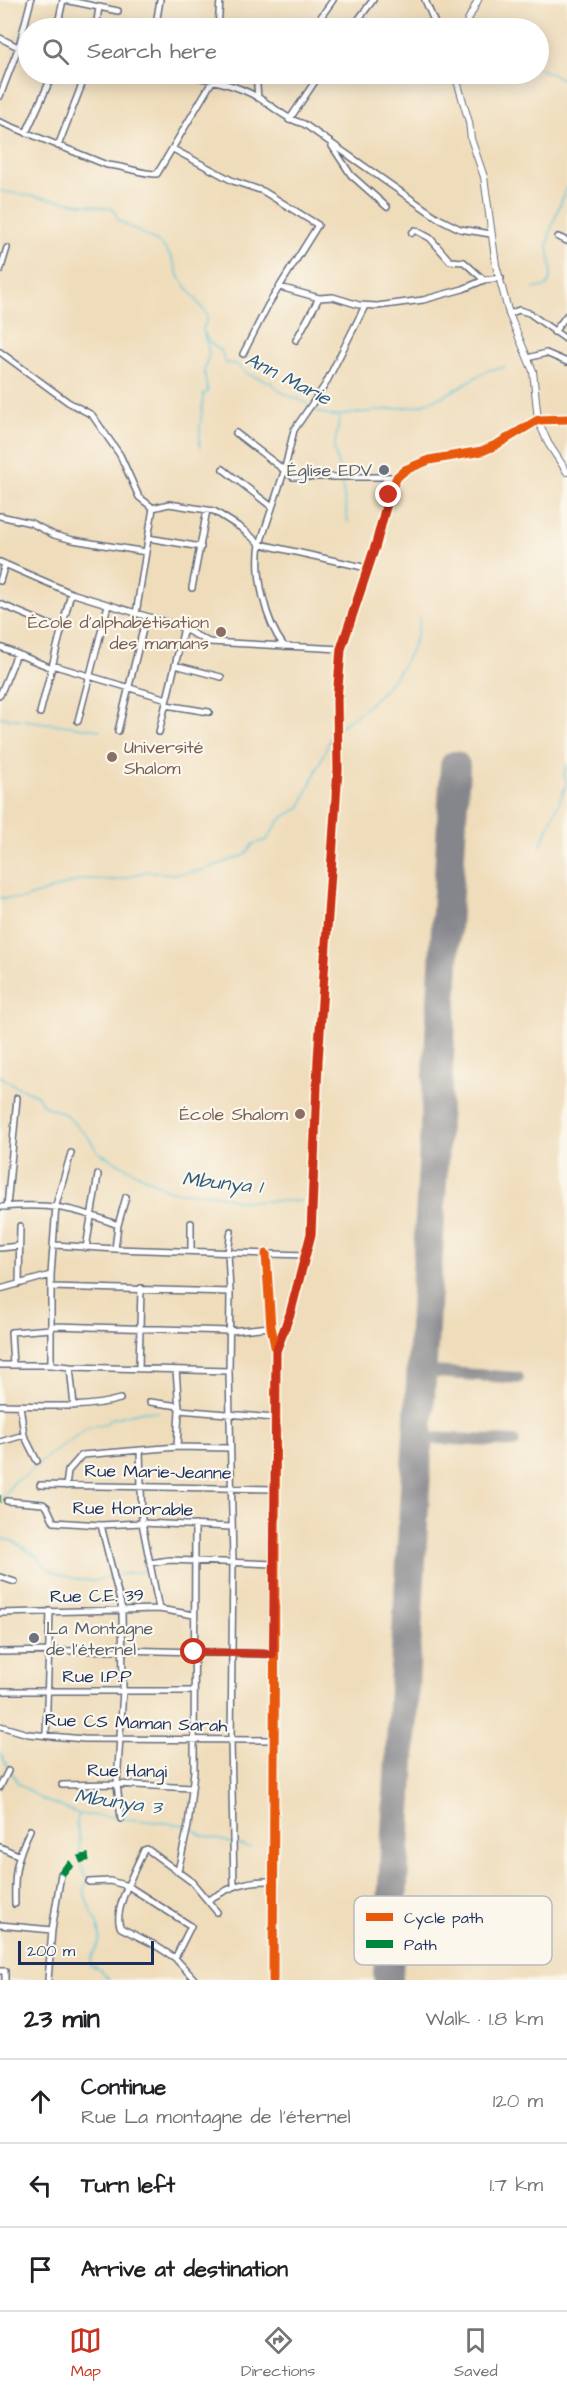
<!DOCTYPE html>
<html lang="en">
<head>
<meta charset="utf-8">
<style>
	:root { --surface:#fff; --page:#f2f2f2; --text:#202124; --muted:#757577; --line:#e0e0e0; --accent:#c8321e }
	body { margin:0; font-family:"Architects Daughter",sans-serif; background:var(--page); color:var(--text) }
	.scale { position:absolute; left:18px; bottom:15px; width:136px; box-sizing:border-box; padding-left:6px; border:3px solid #1b2f5e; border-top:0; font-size:16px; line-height:21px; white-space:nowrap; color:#1b2f5e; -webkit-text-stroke:4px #fbf7ec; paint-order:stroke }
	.stop { position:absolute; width:18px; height:18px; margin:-14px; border:4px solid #c8321e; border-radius:50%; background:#fff }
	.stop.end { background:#c8321e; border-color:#fff; box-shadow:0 2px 6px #0008 }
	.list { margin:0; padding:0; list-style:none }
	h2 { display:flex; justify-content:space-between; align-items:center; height:78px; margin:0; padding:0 24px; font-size:26px }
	h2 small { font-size:20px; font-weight:400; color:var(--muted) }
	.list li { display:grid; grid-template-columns:39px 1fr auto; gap:18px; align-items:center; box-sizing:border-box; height:84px; padding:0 24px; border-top:2px solid var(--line) }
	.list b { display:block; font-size:22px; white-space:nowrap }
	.list p { margin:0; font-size:20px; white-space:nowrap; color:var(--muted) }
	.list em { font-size:20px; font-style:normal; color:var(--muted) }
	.icon { flex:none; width:33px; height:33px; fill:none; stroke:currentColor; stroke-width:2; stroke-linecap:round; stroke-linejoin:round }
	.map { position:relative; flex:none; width:567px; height:1980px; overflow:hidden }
	.search { position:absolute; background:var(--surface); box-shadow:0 3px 15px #0003; left:18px; right:18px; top:18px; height:66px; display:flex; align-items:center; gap:15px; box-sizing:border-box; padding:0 21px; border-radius:33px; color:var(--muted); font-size:22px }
	.sheet { height:330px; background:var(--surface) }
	nav { display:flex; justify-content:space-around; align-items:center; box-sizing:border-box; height:84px; border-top:2px solid var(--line); background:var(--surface); font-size:16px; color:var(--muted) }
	nav a { display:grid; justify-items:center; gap:3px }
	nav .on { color:var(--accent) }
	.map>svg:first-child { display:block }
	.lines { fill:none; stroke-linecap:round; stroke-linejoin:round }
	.stream { stroke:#59c2d6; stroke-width:1.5 }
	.taxiway { stroke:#85868c; stroke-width:12 }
	.runway { stroke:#85868c; stroke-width:30 }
	.minor-casing { stroke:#656c7e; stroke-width:8 }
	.tertiary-casing { stroke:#656c7e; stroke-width:8 }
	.minor { stroke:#fff; stroke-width:5 }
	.tertiary { stroke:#fff; stroke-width:6 }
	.quiet { stroke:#00873e; stroke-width:8; stroke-dasharray:15 8; stroke-linecap:butt }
	.cycleway-casing { stroke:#fbf7ec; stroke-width:13 }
	.cycleway { stroke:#e8590c; stroke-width:9 }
	.route { stroke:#c8321e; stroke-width:8 }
	.worship-dot { fill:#6b7280; stroke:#fbf7ec; stroke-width:2 }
	.education-dot { fill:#8d6e63; stroke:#fbf7ec; stroke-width:2 }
	.labels { text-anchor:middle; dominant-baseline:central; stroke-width:4.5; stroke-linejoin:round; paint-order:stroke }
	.worship-label { font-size:18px; fill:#5b616d; stroke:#fbf7ec; text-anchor:end }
	.education-label { font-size:18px; fill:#785e54; stroke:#fbf7ec; text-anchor:end }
	.street-label { font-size:18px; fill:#1b2f5e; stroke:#fbf7ec }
	.water-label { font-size:20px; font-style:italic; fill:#2e5b82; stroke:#fbf7ec }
	.key { fill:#fbf7ec; stroke:#b8bbc1; stroke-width:1.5 }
	.key-label { font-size:16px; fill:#1b2f5e }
</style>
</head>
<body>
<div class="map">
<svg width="567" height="1980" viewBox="0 0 567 1980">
	<rect width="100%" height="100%" fill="#fbf7ec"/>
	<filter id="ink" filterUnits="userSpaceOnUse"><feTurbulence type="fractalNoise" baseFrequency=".0167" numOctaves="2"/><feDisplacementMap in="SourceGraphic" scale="12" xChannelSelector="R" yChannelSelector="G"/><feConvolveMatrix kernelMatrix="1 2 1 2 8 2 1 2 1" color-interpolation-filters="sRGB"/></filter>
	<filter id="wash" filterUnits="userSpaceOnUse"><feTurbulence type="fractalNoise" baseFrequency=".008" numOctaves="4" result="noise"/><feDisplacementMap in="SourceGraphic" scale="24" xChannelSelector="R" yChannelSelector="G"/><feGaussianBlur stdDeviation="1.35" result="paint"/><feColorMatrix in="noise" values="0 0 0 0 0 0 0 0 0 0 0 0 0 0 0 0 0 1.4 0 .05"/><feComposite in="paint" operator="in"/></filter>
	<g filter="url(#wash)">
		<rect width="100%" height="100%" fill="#efdcba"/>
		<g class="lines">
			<path class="stream" d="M538,68L567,81
				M0,191L113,209L119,221L161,244L172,258L178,275L208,316L203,329
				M534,289L547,286C555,274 549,259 548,245C548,231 562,201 567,187
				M203,330L209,342L222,352L225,363L236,364L247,374L272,383C278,394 297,397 308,404
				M312,407L318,412L333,416L418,406L446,395L488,370L505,367
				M340,417L334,448L340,474
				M200,447C198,430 203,412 203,395L208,392L204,371L209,353L204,334
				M341,478L348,522
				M0,717L100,730
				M340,726C377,703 416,662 420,617
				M567,765L564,775L567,782
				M541,845L567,783
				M0,898L23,899L83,879L118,880L147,871L175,874L200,871L245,855L253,844L267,840C279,820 279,818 300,808L334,730
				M0,1076L16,1086L37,1095L44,1106L65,1114L89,1138L98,1152L170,1191L213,1194L240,1201H301
				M0,1497L4,1496L16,1479L23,1478L45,1458L90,1426L104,1425L111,1419L143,1411L158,1412
				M0,1538L12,1541L38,1557L47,1568L58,1574L81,1580L96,1581L112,1576
				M117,1575L144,1571L148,1568
				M0,1753L18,1783L41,1799L79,1814L185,1825
				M79,1815L76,1824L80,1839L79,1859L87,1881C78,1898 98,1916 100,1935C101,1948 89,1953 91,1966L99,1969L109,1980
				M190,1827L201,1835L251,1848"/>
			<path class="taxiway" d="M423,1363L427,1368L435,1372L518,1378
				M422,1381L427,1375L435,1372
				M418,1446L424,1440L431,1438L514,1442"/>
			<path class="runway" d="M388,1976L455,766"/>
		</g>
	</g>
	<g filter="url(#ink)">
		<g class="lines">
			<defs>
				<path id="minor" d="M65,0L118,11
					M425,0L437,28
					M57,28L63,0
					M96,28L99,7
					M158,28L156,24L160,0
					M218,28L220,0
					M313,28L333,0
					M352,28L373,0
					M0,38L28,52
					M181,74C208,79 236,84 259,98C275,108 286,119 304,124L438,218L460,229L491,234
					M256,74L258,98
					M0,96L19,46L31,0
					M289,120L320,74
					M0,122L107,165C125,166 140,174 157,174L213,80L214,74
					M26,133L53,74
					M58,146L86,74
					M332,146L351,175L387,207
					M173,149L233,181L263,191L318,225L268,305L243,354
					M412,233L415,230L430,238L450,261L464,262L484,280L501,278
					M558,237L567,241
					M0,271L7,248
					M280,287L319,298L333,297L359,305L377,306L423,300L463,289L484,280
					M509,314L519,310L529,313L567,340
					M554,332L567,315
					M296,340L319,298
					M0,352L68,402L92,415L120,455L139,497L153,508L169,504L214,511L241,528L260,544L367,568
					M528,358L546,353L567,362
					M538,420L567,419
					M236,433L293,477H397
					M223,469L272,507
					M0,516L31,523L54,535L73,540L146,552
					M148,538L201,547
					M0,562L71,593L178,626L209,642L341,649
					M0,581L5,564
					M192,588L207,510
					M0,604L62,630
					M136,614L153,508
					M284,646C265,621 255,575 260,544L284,472L294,430L325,385L365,306
					M0,647L52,668
					M52,665L167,699
					M175,665L221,677
					M0,695L17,654
					M166,705L209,712
					M40,713L71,593
					M78,721L108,605
					M118,731L146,617
					M159,732L184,628
					M0,1207C48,1203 73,1207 118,1225
					M7,1207L17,1098
					M231,1231L228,1252L230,1292L229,1371L233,1563L231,1740L234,1887
					M55,1245L115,1249L306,1255
					M0,1248L19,1246
					M86,1248L98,1175
					M115,1249L118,1225L126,1197
					M191,1251V1223
					M266,1254L271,1327L276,1349
					M19,1284L20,1226
					M51,1287L230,1292
					M0,1289L51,1275
					M53,1326L230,1331L271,1327
					M0,1365H51L70,1367L229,1371
					M13,1365L11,1332L51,1329
					M51,1365V1275L56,1205L71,1153
					M70,1367L74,1406
					M139,1368L141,1288
					M176,1370L179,1410L177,1447
					M150,1402L179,1406
					M0,1405C40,1405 82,1410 120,1399
					M20,1405L24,1435L37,1461
					M179,1410L275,1418
					M0,1442L24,1435
					M140,1450L142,1523L159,1609
					M40,1485L275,1489
					M66,1486L68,1471L82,1455L177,1447L230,1448
					M7,1501L43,1504L47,1507L54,1522L101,1525L142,1523L232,1527
					M101,1525L122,1609L123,1690L117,1784L121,1819
					M150,1563L169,1560L276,1564
					M0,1577L15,1582
					M0,1613L159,1609L194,1615
					M0,1652L121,1650L273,1654
					M0,1691H194
					M0,1726L28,1734L84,1739L272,1740
					M46,1736L50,1611
					M62,1785L117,1784L192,1788
					M0,1787L8,1771
					M0,1847L18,1855
					M178,1871L188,1826L194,1771L195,1525
					M89,1882L110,1881L128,1886L191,1926L175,1958
					M208,1900C231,1887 245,1880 272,1881
					M15,1904C14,1872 16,1859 30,1830
					M0,1925L52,1930
					M0,1971H5V1980
					M48,1980L52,1930L61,1874
					M195,1980L175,1958L153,1944L121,1928C111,1913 137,1866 144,1850L147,1849L192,1882L217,1912"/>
				<path id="tertiary" d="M464,28L478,0
					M455,74L469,122L471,139L484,177L496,265L509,314L533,371L538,420L548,443L567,472
					M273,1980L276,1351L290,1314L311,1234L318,1060L338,769L337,699L341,649L376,544L389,495L397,477L405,470L429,460L482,451L496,445L538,420"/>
			</defs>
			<use href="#minor" class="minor-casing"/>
			<use href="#tertiary" class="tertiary-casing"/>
			<use href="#minor" class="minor"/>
			<use href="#tertiary" class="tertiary"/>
			<path class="quiet" d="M0,1499H1
				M61,1874C70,1864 76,1859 89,1857"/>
			<defs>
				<path id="cycleway" d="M266,1254L271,1327L276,1351L273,1980
					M276,1351L290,1314L311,1234L318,1060L338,769L337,699L341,649L376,544L389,495L397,477L405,470L429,460L482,451L496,445L538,420L567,419"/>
			</defs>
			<use href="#cycleway" class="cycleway-casing"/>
			<use href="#cycleway" class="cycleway"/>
		</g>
	</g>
	<g class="lines" filter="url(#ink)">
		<path class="route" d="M194,1652L273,1654L276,1351L290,1314L311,1234L318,1060L338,769L337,699L341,649L376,544L389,495"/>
	</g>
	<g class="worship-dot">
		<circle cx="384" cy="470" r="6"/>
		<circle cx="34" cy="1638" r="6"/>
	</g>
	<g class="education-dot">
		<circle cx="221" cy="632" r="6"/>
		<circle cx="112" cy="757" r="6"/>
		<circle cx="300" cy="1114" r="6"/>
	</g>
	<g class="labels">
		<g class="worship-label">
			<text x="372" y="470">Église EDV</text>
			<text x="46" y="1628" text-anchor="start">La Montagne<tspan x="46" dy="21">de l'éternel</tspan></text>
		</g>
		<g class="education-label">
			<text x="209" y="622">École d'alphabétisation<tspan x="209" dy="21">des mamans</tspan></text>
			<text x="124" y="747" text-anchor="start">Université<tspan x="124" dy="21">Shalom</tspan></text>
			<text x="288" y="1114">École Shalom</text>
		</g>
		<g class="street-label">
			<text transform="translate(158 1472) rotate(1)">Rue Marie-Jeanne</text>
			<text transform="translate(133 1509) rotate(1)">Rue Honorable</text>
			<text transform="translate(97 1596) rotate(-1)">Rue C.E. 39</text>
			<text x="97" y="1676">Rue I.P.P</text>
			<text transform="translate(136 1723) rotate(2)">Rue CS Maman Sarah</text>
			<text transform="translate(127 1771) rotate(1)">Rue Hangi</text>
		</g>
		<g class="water-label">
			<text transform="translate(288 379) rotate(27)">Ann Marie</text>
			<text transform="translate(222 1183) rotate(6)">Mbunya 1</text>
			<text transform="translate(118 1802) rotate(8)">Mbunya 3</text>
		</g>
	</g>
	<rect x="354" y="1896" width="198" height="69" rx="9" class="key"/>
	<rect x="366" y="1913" width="27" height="8" fill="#e8590c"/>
	<rect x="366" y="1940" width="27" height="8" fill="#00873e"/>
	<g class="key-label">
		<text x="404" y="1923">Cycle path</text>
		<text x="404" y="1950">Path</text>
	</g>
</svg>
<div class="scale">200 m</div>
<div class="stop" style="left:194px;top:1652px"></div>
<div class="stop end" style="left:389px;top:495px"></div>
<div class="search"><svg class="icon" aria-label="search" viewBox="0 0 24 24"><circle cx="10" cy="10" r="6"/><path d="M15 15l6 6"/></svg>Search here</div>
</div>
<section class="sheet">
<h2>23 min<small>Walk · 1.8 km</small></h2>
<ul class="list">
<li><svg class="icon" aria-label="ahead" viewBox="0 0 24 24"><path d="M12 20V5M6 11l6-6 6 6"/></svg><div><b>Continue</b><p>Rue La montagne de l'éternel</p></div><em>120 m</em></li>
<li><svg class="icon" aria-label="left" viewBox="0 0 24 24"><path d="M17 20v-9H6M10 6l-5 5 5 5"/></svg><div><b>Turn left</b></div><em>1.7 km</em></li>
<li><svg class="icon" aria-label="arrive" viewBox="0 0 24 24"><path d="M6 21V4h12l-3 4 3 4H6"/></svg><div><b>Arrive at destination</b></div></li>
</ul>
</section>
<nav>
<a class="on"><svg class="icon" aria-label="map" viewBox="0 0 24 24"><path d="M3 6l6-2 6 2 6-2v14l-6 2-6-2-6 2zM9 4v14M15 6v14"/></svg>Map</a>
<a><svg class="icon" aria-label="directions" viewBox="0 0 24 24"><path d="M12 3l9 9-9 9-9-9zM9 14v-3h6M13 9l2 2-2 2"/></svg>Directions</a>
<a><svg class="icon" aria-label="saved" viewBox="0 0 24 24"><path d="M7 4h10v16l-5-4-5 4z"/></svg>Saved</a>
</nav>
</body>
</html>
